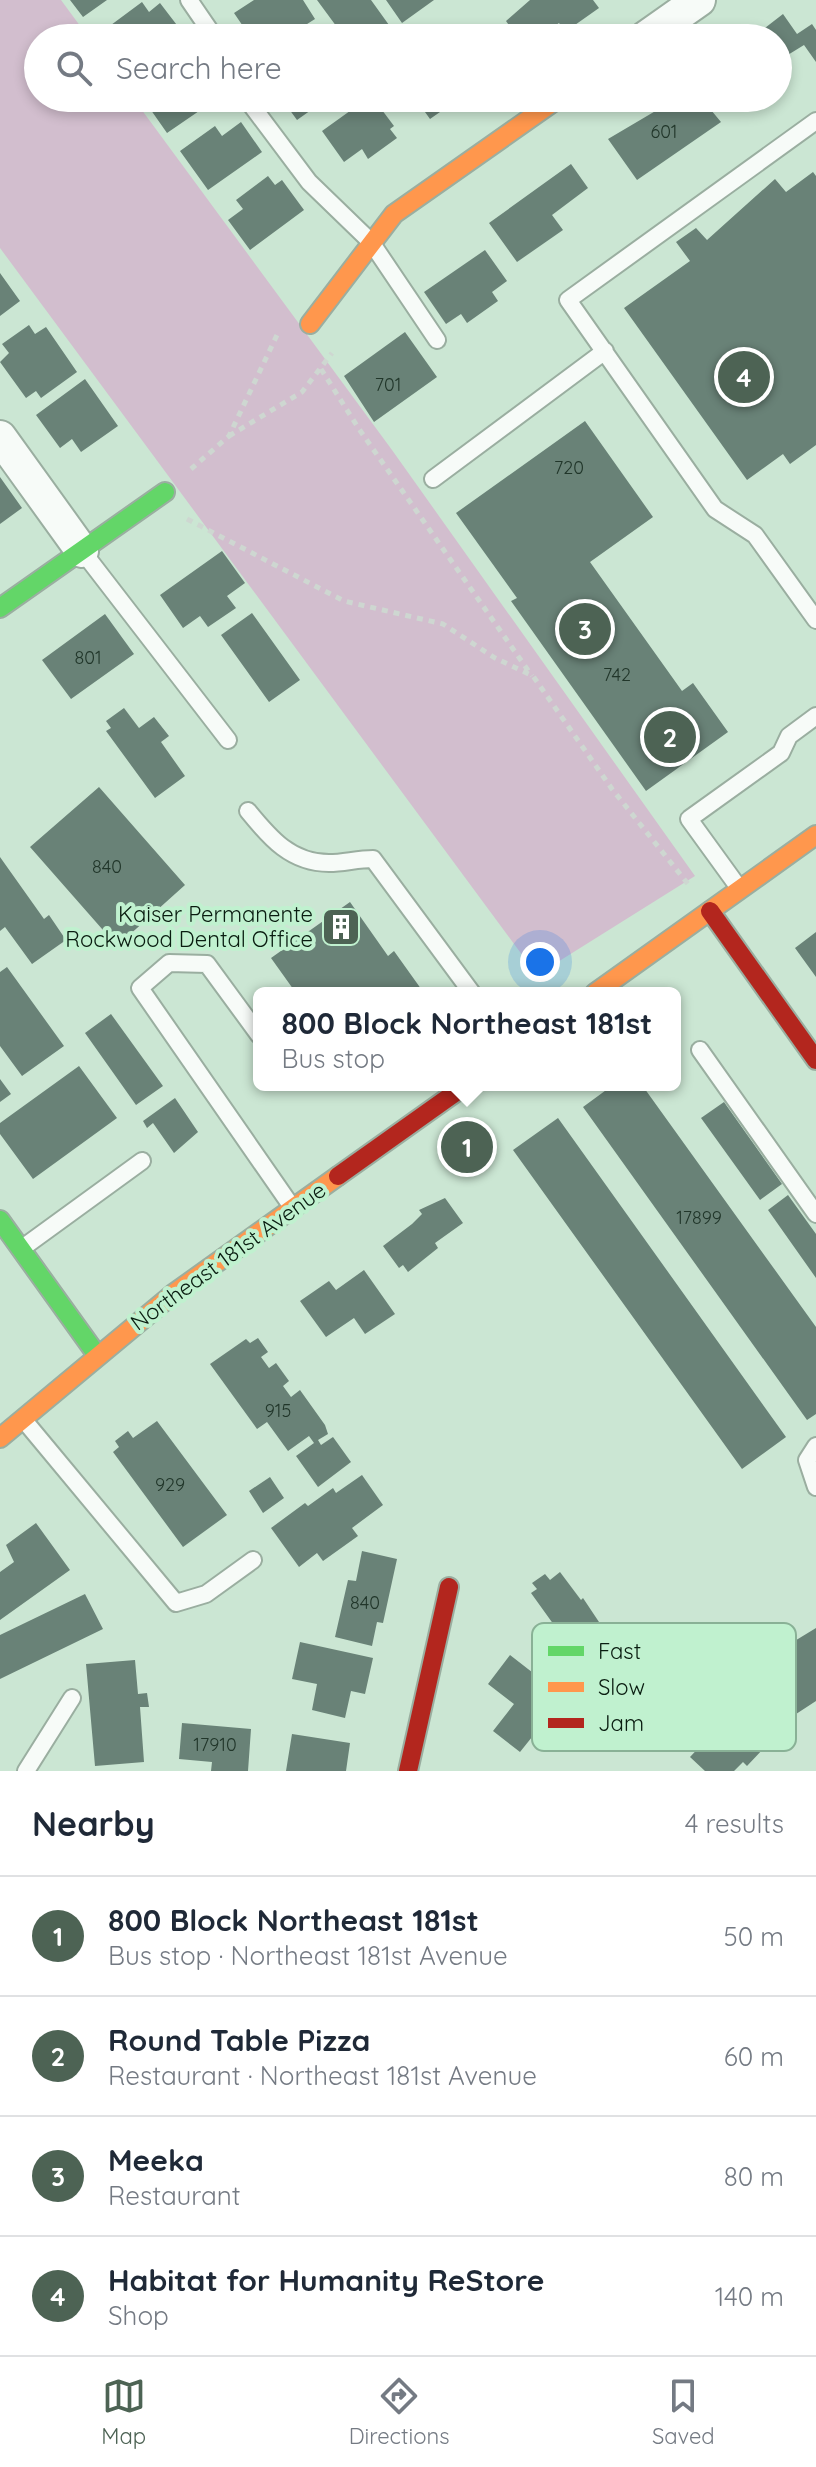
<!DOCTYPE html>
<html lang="en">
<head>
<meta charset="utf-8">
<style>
	:root { --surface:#fff; --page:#f6f6f7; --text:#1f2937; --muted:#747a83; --line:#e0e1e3; --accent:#4d6354 }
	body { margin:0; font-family:Quicksand,sans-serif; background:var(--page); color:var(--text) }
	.you { position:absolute; left:540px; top:962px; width:28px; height:28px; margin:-20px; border:6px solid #fff; border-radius:50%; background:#1a73e8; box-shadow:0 0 0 12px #1a73e833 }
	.badge { display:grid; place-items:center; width:52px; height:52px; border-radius:50%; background:var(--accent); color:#fff; font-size:26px; font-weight:700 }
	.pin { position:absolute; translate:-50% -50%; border:4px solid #fff; box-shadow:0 2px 8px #0006 }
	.popup { position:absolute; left:253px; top:987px; width:428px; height:104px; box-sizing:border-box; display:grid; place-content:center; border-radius:12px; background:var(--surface); filter:drop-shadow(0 2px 6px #0005); font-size:26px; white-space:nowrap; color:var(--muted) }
	.popup b { font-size:30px; color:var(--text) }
	.popup::after { content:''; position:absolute; left:50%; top:100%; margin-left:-16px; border:16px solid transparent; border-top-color:var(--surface) }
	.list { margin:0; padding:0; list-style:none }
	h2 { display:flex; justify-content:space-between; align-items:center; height:104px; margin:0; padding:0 32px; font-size:34px }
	h2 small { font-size:26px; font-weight:400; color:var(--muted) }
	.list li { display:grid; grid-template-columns:52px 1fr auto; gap:24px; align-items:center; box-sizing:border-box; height:120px; padding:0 32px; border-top:2px solid var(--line) }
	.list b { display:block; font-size:30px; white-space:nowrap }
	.list p { margin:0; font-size:26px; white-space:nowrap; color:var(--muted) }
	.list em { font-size:26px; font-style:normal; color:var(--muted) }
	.icon { flex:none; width:44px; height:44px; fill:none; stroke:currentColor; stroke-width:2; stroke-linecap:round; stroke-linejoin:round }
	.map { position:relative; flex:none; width:816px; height:1771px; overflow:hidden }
	.search { position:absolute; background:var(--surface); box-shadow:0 4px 12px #0003; left:24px; right:24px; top:24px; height:88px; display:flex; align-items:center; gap:20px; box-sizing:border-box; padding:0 28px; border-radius:44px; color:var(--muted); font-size:30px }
	.sheet { height:584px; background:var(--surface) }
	nav { display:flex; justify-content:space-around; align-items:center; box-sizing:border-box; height:112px; border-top:2px solid var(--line); background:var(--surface); font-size:22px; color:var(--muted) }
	nav a { display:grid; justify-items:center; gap:4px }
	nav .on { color:var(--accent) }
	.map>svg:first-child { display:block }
	.green { fill:#d2bece }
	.building { fill:#698277 }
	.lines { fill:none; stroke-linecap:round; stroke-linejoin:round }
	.lane-casing { stroke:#9aaea0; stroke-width:20 }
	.street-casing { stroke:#9aaea0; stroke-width:36 }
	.fast-casing { stroke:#9aaea0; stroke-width:22 }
	.slow-casing { stroke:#9aaea0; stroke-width:22 }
	.jam-casing { stroke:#9aaea0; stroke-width:22 }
	.path { stroke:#ced7d1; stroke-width:5; stroke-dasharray:6 6; stroke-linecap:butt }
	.lane { stroke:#f7fbf8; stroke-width:16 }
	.street { stroke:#f7fbf8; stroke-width:32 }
	.fast { stroke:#63d668; stroke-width:18 }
	.slow { stroke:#ff974d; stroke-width:18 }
	.jam { stroke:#b3261e; stroke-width:18 }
	.labels { text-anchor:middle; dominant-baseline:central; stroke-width:8; stroke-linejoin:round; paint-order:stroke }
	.number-label { font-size:18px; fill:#21362a }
	.poi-label { font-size:22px; fill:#091c10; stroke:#c0f1cf; text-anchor:end }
	.street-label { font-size:22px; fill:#091c10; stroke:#c0f1cf }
	.key { fill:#c0f1cf; stroke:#89b196; stroke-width:2 }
	.key-label { font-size:22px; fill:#091c10 }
</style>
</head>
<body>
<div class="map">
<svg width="816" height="1771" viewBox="0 0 816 1771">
	<rect width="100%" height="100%" fill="#cbe6d3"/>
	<path class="green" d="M0,0H61L89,38H38V98H133L392,450L695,876L537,975L0,248Z"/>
	<path class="building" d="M70,0H107L83,17Z
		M254,0H303L315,19L285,38H280L276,31L266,38H251L234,13Z
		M317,0H371L389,25L371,38H345Z
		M386,0H434L402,23Z
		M530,0H593L599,8L565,32L559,23L538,38H518L506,21Z
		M142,2L149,12L160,3L183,33L177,38H114L119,35L111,25Z
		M783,14L797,34L812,24L816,30V62L804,45L778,61V38H752Z
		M154,98H218L167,133L146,103Z
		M281,98H328L297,120Z
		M368,98H373L394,126L390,129L397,138L368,159L362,149L344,162L322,131Z
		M415,98H460L430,119Z
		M695,98H701L721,122L637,180L608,139L669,103L675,112Z
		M241,122L262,152L208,190L180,151L215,126L222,136Z
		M571,164L588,188L552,215L563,230L517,262L489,223Z
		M813,172L816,176V445L790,464L783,454L747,480L624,308L690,261L676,242L696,228L707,240L775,179L786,192Z
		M268,176L275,185L282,180L304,210L250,250L228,220L243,209L236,200Z
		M485,250L507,281L492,292L498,301L467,323L461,314L446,324L424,292Z
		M0,273L20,301L0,316Z
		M29,325L35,334L46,327L77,372L41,398L36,391L26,398L0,362L9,353L2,344Z
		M405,332L437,377L374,422L344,376Z
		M85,379L118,426L81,452L72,439L60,448L36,415Z
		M585,421L653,517L590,562L682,691L693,683L728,732L646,791L511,601L517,598L456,513Z
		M0,477L22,508L0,524Z
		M222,551L245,583L227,596L236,608L208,627L200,616L183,628L160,595Z
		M252,613L300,680L269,702L221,635Z
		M105,614L134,654L71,699L42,660Z
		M124,708L139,728L154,717L169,736L161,742L185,776L155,798L106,731L111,728L106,721Z
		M99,787L185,885L117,946L30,847Z
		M0,857L44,919L49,915L66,940L32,964L5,927L0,931Z
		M350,902L388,956L394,951L424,993H296L271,958Z
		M816,932V977L795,948Z
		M7,967L64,1046L22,1076L0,1046V972Z
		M111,1014L163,1086L136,1105L85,1033Z
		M79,1066L117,1118L33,1179L0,1134V1123Z
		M0,1079L11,1094L0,1102Z
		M613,1085H642L816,1327V1414L807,1420L583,1107Z
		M175,1098L198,1132L174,1153L153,1123L147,1128L143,1121Z
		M724,1102L782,1184L760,1200L701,1118Z
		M558,1118L786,1437L742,1469L513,1150Z
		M788,1195L816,1234V1278L768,1210Z
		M445,1198L463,1223L435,1243L438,1248L408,1272L403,1265L399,1268L383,1246L412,1224L422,1214L419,1210Z
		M364,1270L395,1314L365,1334L354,1318L326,1337L300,1301L329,1281L336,1290Z
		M258,1338L268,1352L261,1357L269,1368L276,1363L289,1381L283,1386L291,1397L300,1390L325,1425L328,1434L318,1440L321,1445L333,1437L351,1462L318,1487L296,1456L314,1443L309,1436L288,1451L267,1422L257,1429L210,1364L246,1339L250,1343Z
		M157,1421L227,1515L183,1547L113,1452L119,1447L115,1441L128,1431L133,1438Z
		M362,1475L383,1505L352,1528L358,1536L323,1561L317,1553L299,1567L271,1528L305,1503L308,1506L333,1488L336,1493Z
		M270,1477L284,1498L263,1513L249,1491Z
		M36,1523L70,1570L0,1620V1572L14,1562L6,1545Z
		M362,1551L397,1559L383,1623L377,1622L372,1646L335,1637L348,1580L356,1581Z
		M560,1572L581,1600L583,1598L617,1649L606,1656L610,1662L598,1672L593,1666L587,1671L531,1593L537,1589L532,1583L545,1574L550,1580Z
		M85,1594L103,1629L0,1679V1635Z
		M782,1627L793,1642L816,1628V1701L793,1716L757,1667L761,1663L751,1649Z
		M300,1642L373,1658L365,1694L351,1691L345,1718L312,1710L317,1684L292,1679Z
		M510,1655L573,1704L549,1735L540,1727L520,1752L493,1731L514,1704L488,1684Z
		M135,1660L138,1694L147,1693L149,1707H140L144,1762L95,1766L86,1664Z
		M750,1693L785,1726L747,1766L743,1762L734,1771H705L690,1757Z
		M182,1723L251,1729L248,1771H211L212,1762L179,1759Z
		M292,1734L350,1743L346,1771H286Z"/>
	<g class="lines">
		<defs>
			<path id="lane" d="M189,0L215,38
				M246,98L309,182L371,242L437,340
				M816,121L568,300L715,509L755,535L816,620
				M433,479L605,351
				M83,552L228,740
				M248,811C270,838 291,863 329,863C344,863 357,859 373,859L472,993
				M739,888L689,819L781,753L789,736L816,716
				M259,1035L207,964L169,963L140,988L292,1207
				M700,1050L816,1214
				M21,1249L142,1161
				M23,1419L176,1603L206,1594L253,1560
				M816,1446L807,1460L816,1487
				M26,1771L72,1698"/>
			<path id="street" d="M645,38L699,0
				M0,437L82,551"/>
			<path id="fast" d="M0,608L165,492
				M0,1220L97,1355"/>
			<path id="slow" d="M310,324L394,214L559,98
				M595,993L816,835
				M0,1438L173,1294L338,1176"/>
			<path id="jam" d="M710,911L816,1060
				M338,1176L466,1085
				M408,1771L449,1587"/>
		</defs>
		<use href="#lane" class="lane-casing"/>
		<use href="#street" class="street-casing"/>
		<use href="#fast" class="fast-casing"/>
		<use href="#slow" class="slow-casing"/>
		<use href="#jam" class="jam-casing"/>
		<path class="path" d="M321,369L359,429L532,676
			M229,436L302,392L332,353
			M191,469L229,436L277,335
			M187,519L344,601L443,624L495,658L533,676L612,789L688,884"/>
		<use href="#lane" class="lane"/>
		<use href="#street" class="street"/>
		<use href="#fast" class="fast"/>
		<use href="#slow" class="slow"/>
		<use href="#jam" class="jam"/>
	</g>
	<defs>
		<symbol id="building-square" viewBox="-11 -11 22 22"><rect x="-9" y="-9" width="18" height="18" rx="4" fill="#4d6354" stroke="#c0f1cf"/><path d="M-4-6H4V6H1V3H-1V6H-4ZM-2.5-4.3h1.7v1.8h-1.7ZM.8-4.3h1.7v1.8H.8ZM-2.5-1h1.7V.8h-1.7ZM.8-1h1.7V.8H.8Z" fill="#fff"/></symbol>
	</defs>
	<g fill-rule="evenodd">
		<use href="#building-square" x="319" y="905" width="44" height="44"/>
	</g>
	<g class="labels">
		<g class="number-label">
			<text x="664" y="131">601</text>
			<text x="388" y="384">701</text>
			<text x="569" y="467">720</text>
			<text x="88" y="657">801</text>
			<text x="617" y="674">742</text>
			<text x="107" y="866">840</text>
			<text x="699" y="1217">17899</text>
			<text x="278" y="1410">915</text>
			<text x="170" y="1484">929</text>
			<text x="365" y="1602">840</text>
			<text x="215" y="1744">17910</text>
		</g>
		<g class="poi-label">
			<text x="313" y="914">Kaiser Permanente<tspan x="313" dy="25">Rockwood Dental Office</tspan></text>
		</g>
		<g class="street-label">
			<text transform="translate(228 1256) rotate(-36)">Northeast 181st Avenue</text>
		</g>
	</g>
	<rect x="532" y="1623" width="264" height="128" rx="12" class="key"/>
	<rect x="548" y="1646" width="36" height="10" fill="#63d668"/>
	<rect x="548" y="1682" width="36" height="10" fill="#ff974d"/>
	<rect x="548" y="1718" width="36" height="10" fill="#b3261e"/>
	<g class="key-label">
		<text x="598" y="1659">Fast</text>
		<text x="598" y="1695">Slow</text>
		<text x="598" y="1731">Jam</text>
	</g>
</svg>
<div class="you"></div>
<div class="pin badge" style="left:467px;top:1147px">1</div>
<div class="popup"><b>800 Block Northeast 181st</b>Bus stop</div>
<div class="pin badge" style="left:670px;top:737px">2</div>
<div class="pin badge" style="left:585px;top:629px">3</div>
<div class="pin badge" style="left:744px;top:377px">4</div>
<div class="search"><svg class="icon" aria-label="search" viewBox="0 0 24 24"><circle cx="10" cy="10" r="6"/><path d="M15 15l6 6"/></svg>Search here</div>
</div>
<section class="sheet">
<h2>Nearby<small>4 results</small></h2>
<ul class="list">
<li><span class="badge">1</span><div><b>800 Block Northeast 181st</b><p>Bus stop · Northeast 181st Avenue</p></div><em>50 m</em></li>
<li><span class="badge">2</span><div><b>Round Table Pizza</b><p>Restaurant · Northeast 181st Avenue</p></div><em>60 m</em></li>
<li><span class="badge">3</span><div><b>Meeka</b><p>Restaurant</p></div><em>80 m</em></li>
<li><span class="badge">4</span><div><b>Habitat for Humanity ReStore</b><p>Shop</p></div><em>140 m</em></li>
</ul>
</section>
<nav>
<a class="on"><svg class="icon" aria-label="map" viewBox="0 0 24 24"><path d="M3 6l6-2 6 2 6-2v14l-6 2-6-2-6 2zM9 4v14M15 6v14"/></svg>Map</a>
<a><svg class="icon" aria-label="directions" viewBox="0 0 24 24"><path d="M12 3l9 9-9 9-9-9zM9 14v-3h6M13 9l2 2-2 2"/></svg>Directions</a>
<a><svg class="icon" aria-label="saved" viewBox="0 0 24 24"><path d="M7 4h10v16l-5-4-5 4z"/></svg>Saved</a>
</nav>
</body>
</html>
